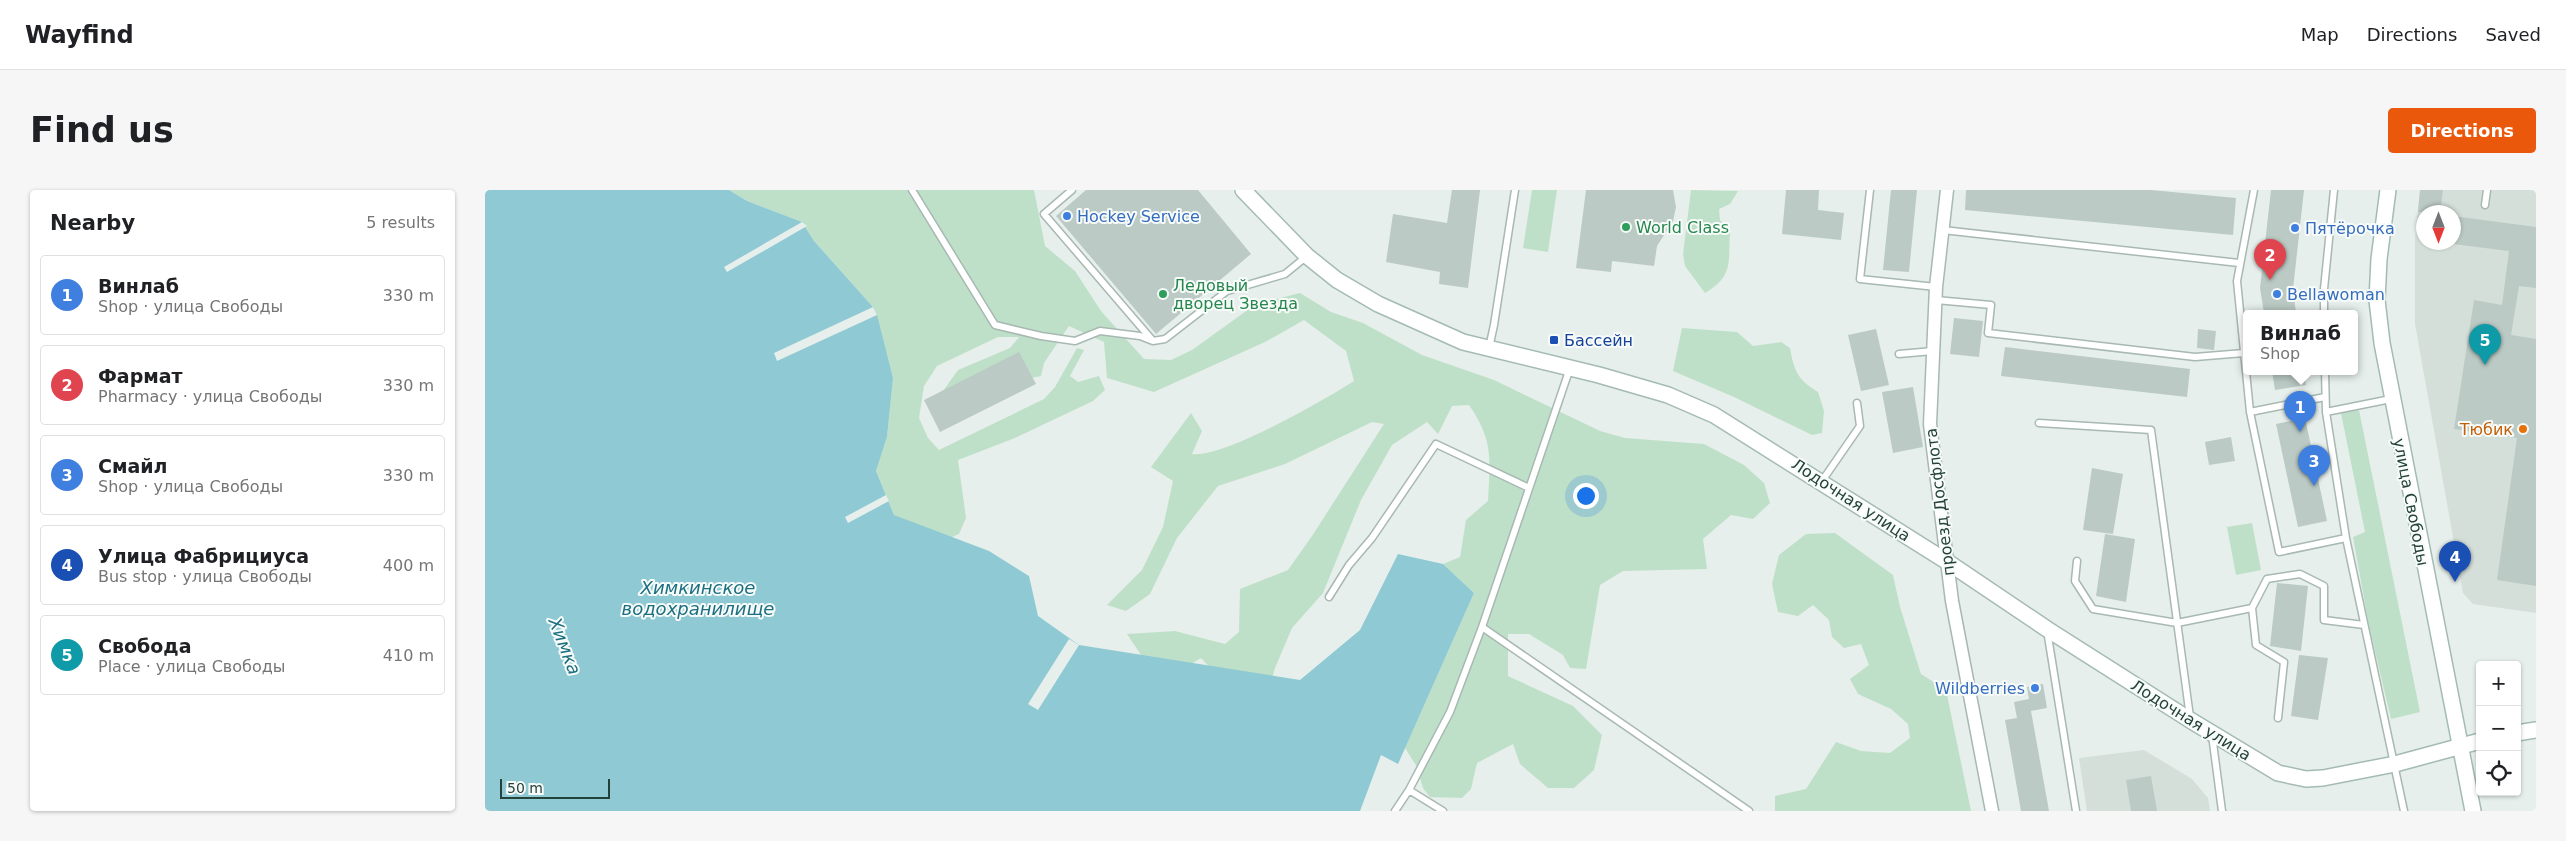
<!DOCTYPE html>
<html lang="en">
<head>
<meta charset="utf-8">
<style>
	:root { --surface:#fff; --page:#f6f6f6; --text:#202124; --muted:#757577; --line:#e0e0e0; --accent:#ea580c }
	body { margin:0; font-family:"DejaVu Sans",sans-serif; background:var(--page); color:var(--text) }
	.controls { position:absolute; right:15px; bottom:15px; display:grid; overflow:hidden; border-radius:5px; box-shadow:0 1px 4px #0004 }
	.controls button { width:45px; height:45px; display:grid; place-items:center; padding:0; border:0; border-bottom:1px solid var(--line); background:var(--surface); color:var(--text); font:25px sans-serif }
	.compass { position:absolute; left:1931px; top:15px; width:45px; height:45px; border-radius:50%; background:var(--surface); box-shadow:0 1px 4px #0004; rotate:180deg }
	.scale { position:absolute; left:15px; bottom:12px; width:110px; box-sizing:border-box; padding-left:5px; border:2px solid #24423a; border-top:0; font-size:14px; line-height:18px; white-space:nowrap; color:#24423a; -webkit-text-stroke:4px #f7fbf9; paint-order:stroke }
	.you { position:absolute; left:1100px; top:305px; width:18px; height:18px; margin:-12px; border:4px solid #fff; border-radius:50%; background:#1a73e8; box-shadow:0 0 0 8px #1a73e833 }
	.badge { display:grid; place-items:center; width:32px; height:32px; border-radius:50%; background:var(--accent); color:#fff; font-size:16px; font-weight:700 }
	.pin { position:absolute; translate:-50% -41px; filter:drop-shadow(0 1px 2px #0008) }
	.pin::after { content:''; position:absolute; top:26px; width:18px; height:15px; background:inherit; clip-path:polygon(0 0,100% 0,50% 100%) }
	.popup { position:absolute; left:1758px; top:120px; width:115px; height:65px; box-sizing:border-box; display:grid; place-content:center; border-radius:5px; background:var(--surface); filter:drop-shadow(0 1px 4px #0005); font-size:16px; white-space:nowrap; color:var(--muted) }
	.popup b { font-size:19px; color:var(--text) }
	.popup::after { content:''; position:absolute; left:50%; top:100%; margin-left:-10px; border:10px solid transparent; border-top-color:var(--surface) }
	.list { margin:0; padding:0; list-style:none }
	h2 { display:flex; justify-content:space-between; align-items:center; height:65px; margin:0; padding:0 20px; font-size:21px }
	h2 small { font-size:16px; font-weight:400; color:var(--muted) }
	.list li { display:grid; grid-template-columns:32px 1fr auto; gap:15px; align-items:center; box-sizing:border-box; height:80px; margin:0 10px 10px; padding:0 10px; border:1px solid var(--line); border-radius:5px }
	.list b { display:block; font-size:19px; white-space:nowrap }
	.list p { margin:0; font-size:16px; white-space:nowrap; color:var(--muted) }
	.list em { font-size:16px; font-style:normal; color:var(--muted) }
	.icon { flex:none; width:28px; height:28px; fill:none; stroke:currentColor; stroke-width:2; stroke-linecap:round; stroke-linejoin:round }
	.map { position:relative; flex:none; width:2051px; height:621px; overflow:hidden; border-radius:5px }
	header { display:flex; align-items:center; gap:30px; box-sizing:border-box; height:70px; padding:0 25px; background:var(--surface); border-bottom:1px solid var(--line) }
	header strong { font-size:24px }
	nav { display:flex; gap:28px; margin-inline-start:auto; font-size:18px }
	.intro { display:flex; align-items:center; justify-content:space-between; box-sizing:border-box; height:120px; padding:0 30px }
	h1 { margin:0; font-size:35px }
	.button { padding:12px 22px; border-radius:5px; background:var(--accent); color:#fff; font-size:18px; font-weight:700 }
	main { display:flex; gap:30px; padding:0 30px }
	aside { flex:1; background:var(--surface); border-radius:5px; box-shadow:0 1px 4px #0004 }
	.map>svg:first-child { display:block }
	.built { fill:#d4dfda; fill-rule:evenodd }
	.green { fill:#bfe0c8 }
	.water { fill:#8ec9d4 }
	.pier { fill:#e6efeb }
	.building { fill:#bbcac4 }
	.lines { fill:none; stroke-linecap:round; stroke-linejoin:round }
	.lane-casing { stroke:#a8b8b2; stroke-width:9 }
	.street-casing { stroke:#a8b8b2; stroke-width:15 }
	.secondary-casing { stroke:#a4bbb3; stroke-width:18 }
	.lane { stroke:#fff; stroke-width:6 }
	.street { stroke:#fff; stroke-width:12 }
	.secondary { stroke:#fff; stroke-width:15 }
	.shop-dot { fill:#3f7fe0; stroke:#f7fbf9; stroke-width:2 }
	.leisure-dot { fill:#2e9e5b; stroke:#f7fbf9; stroke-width:2 }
	.transit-dot { fill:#1a4fb4; stroke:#f7fbf9; stroke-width:2 }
	.food-dot { fill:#e8710a; stroke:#f7fbf9; stroke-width:2 }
	.labels { text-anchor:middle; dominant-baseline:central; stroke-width:4; stroke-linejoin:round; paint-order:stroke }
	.shop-label { font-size:16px; fill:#366cbe; stroke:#f7fbf9; text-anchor:start }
	.leisure-label { font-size:16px; fill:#27864d; stroke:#f7fbf9; text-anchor:start }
	.transit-label { font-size:16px; fill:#164399; stroke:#f7fbf9; text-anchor:start }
	.food-label { font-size:16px; fill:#c56008; stroke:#f7fbf9; text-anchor:end }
	.street-label { font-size:16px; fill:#24423a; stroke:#f7fbf9 }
	.water-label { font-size:18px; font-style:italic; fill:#1c6f80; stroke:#f7fbf9 }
</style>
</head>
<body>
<header>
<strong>Wayfind</strong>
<nav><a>Map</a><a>Directions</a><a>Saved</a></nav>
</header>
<div class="intro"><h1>Find us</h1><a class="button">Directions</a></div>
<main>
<aside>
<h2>Nearby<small>5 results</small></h2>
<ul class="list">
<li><span class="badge" style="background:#3f7fe0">1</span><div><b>Винлаб</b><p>Shop · улица Свободы</p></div><em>330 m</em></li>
<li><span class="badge" style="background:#e0444e">2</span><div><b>Фармат</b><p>Pharmacy · улица Свободы</p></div><em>330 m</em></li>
<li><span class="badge" style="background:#3f7fe0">3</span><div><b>Смайл</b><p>Shop · улица Свободы</p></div><em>330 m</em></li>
<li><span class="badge" style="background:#1a4fb4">4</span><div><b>Улица Фабрициуса</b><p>Bus stop · улица Свободы</p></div><em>400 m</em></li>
<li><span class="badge" style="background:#0f9aa8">5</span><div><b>Свобода</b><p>Place · улица Свободы</p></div><em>410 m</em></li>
</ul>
</aside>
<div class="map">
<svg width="2051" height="621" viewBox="0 0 2051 621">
	<rect width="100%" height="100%" fill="#e6efeb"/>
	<path class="built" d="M1935,0H2051V423L1988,414L1978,403L1930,134V49ZM1939,22H1969V52H1939Z
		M1659,560L1707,589L1723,608L1725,621H1602L1594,568Z"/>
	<path class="green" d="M244,0H549L560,56L590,81L616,121L659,169L686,170L707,160L771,114L815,103L846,122L878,133L937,165L1009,190L1115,241L1140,248L1219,254L1259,275L1279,293L1285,313L1268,329L1246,325L1218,349L1222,379L1138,381L1115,395L1101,479L1085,478L1078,465L1044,444H1023V486L1088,516L1117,545L1109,580L1089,598H1063L1035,574L1028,554L992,573L986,599L977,608L945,607L938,598L932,577L920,558L989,403L958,374L975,367L981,330L1003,311C1005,270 1009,251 984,215L967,216L953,244L942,232L907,255L876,310L838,403L807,438L790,478L784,500L729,482L716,468L694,481L658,468L642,444L690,441L740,454L754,442L755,399L803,380L827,346L899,234L887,232L800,274L733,296L692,348L665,404L641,421L622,415L657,380L678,337L688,291L666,277L706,223L717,241L707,264C739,268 839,210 869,191L861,161L819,130L780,152L669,202L622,188L619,152L584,136L559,173L556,186L453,208L473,180L525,158L534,147H513L452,176L439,196L434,228L443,248L454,260L559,209L570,197L592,158L599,160L585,186L593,192L614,186L620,200L608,211L530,248L473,270L481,328L474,344L465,348L409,325L391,281L402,247L408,188L388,117L329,51L317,32L262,11Z
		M1047,0H1072L1063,62L1038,58Z
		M1206,0L1253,1L1245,14L1234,19L1235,30L1245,42C1243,72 1249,86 1220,103L1200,76L1198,64Z
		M1197,138L1252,142L1268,156L1296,152L1305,158C1309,181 1313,190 1333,202L1339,221L1337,243L1327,245L1249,207L1188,181Z
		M1874,220L1935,522L1906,529L1884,436L1868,347L1880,342L1856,223Z
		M1767,333L1776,380L1751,385L1742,337Z
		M1350,343L1408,385L1415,417L1436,484L1461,500L1486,621H1290V606L1321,599L1351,552L1376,561L1405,563L1425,548L1423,534L1406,519L1373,504L1365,489L1384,475L1376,454L1359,458L1347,447L1344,430L1328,415L1313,426L1293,422L1287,394L1294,365L1321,344Z"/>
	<path class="water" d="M0,0H244L262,11L317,32L329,51L388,117L392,125L408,188L402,247L391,281L409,325L504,361L544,386L553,426L594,455L815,490L875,440L913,364L958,374L989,403L913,574L896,565L875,621H0Z"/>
	<path class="pier" d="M317,32L322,36L242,82L239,77Z
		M388,117L392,125L292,171L289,163Z
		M401,305L404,311L363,333L360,327Z
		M584,449L594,455L553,520L543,514Z"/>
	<path class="building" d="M601,0H713L766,64L671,144L571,26Z
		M967,0H995L983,98L954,94L955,82L901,72L908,24L962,33Z
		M1101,0H1188L1191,17L1188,31L1172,56L1169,76L1127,71L1126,82L1091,78Z
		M1301,0H1334L1333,20L1359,23L1356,50L1297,44Z
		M1406,0H1432L1424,82L1398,80Z
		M1481,0H1666L1751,8L1748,45L1480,20Z
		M1786,0H1819L1808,99L1811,123H1779L1775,98Z
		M1935,0H1958L1955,22H1933Z
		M1968,26L2051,37V98L2034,96L2026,145L2051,149V396L2012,390L2032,248L1969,239L1989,110L2017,115L2024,61L1968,54Z
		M1469,128L1498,131L1494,167L1465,164Z
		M1391,139L1404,195L1376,201L1363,145Z
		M1713,139L1731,141L1729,160L1712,158Z
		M1520,157L1705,179L1702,207L1516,186Z
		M534,162L551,194L455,242L439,210Z
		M1787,181H1819L1821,195L1790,200Z
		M1428,197L1438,257L1408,263L1397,202Z
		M1820,228L1842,331L1813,337L1791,234Z
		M1746,247L1750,271L1724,275L1720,252Z
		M1607,278L1638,284L1628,344L1598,340Z
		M1620,344L1650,349L1641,412L1611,406Z
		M1792,393L1823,396L1816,461L1785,456Z
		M1814,465L1843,468L1833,530L1806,526Z
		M1558,494L1562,518L1546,521L1564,621H1536L1520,530L1532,528L1529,512L1544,509L1542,497Z
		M1666,586L1672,621H1646L1641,590Z"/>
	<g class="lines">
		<defs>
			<path id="lane" d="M427,0L510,135L556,146L590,151L615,141L655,146L668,151
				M587,0L559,24L668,151L680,149L742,101L800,84L822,66
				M1385,0L1375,89L1451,97
				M1769,0L1752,91L1765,222L1840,207
				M2000,15L2002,0
				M1458,40L1754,73
				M1451,110L1506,115L1503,143L1710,167L1759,163
				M1839,123V99L1849,0
				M1004,158L1009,135L1030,0
				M1414,164L1448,161
				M1840,181L1841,222L1861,348L1919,621
				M1765,222L1794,362L1861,348
				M1841,222L1906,209
				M1554,233L1666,240L1705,527
				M1337,291L1375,236L1372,213
				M1592,371L1590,391L1608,419L1692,433L1767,418L1782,389L1815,384L1839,396V430L1879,435
				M844,407L864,375L887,348L951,254L1044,298
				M1767,418L1771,455L1799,472L1793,528
				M997,437L1264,621
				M1562,440L1591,621
				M1727,545L1737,621
				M910,621L924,600
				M958,621L924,600L965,522L997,437L1085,178"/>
			<path id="street" d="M1462,0L1451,97L1445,234L1467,411L1507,621"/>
			<path id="secondary" d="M758,0L822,66L852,90L893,114L978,152L1114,185L1183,205L1229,225L1461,371L1562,439L1705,530L1793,583L1821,589L1838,588L1910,574L1995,551
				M1903,0L1894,69L1892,110L1897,153L1988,621
				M2032,543L2051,540"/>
		</defs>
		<use href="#lane" class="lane-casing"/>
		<use href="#street" class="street-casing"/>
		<use href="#secondary" class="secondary-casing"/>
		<use href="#lane" class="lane"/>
		<use href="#street" class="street"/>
		<use href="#secondary" class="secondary"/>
	</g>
	<g class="shop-dot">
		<circle cx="582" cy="26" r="5"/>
		<circle cx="1810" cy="38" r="5"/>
		<circle cx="1792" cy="104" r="5"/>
		<circle cx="1550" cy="498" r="5"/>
	</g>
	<g class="leisure-dot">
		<circle cx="1141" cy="37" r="5"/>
		<circle cx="678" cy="104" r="5"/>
	</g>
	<rect class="transit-dot" x="1064" y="145" width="10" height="10" rx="2.5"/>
	<circle class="food-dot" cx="2038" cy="239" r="5"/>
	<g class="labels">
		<g class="shop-label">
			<text x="592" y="26">Hockey Service</text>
			<text x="1820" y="38">Пятёрочка</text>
			<text x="1802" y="104">Bellawoman</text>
			<text x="1540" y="498" text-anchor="end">Wildberries</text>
		</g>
		<g class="leisure-label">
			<text x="1151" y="37">World Class</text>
			<text x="688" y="95">Ледовый<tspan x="688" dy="18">дворец Звезда</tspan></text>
		</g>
		<g class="transit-label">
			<text x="1079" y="150">Бассейн</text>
		</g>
		<g class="food-label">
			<text x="2028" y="239">Тюбик</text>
		</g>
		<g class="street-label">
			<text transform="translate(1366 310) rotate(33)">Лодочная улица</text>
			<text transform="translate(1455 312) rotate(-97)">проезд Досфлота</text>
			<text transform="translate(1926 312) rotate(79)">улица Свободы</text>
			<text transform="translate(1706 530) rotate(32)">Лодочная улица</text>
		</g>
		<g class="water-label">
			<text x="213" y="397">Химкинское<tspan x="213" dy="21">водохранилище</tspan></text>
			<text transform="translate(80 456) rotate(69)">Химка</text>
		</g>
	</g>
</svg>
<div class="controls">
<button>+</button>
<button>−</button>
<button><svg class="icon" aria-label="locate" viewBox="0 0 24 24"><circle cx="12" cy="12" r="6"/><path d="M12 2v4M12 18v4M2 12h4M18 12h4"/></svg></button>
</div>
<svg class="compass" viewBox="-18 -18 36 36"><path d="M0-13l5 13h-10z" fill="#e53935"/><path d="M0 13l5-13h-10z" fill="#757577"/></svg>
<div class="scale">50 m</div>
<div class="you"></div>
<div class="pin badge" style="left:1815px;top:242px;background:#3f7fe0">1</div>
<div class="popup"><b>Винлаб</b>Shop</div>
<div class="pin badge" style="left:1785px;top:90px;background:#e0444e">2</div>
<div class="pin badge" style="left:1829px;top:296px;background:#3f7fe0">3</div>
<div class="pin badge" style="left:1970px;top:392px;background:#1a4fb4">4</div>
<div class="pin badge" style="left:2000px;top:175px;background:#0f9aa8">5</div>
</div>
</main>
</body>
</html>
